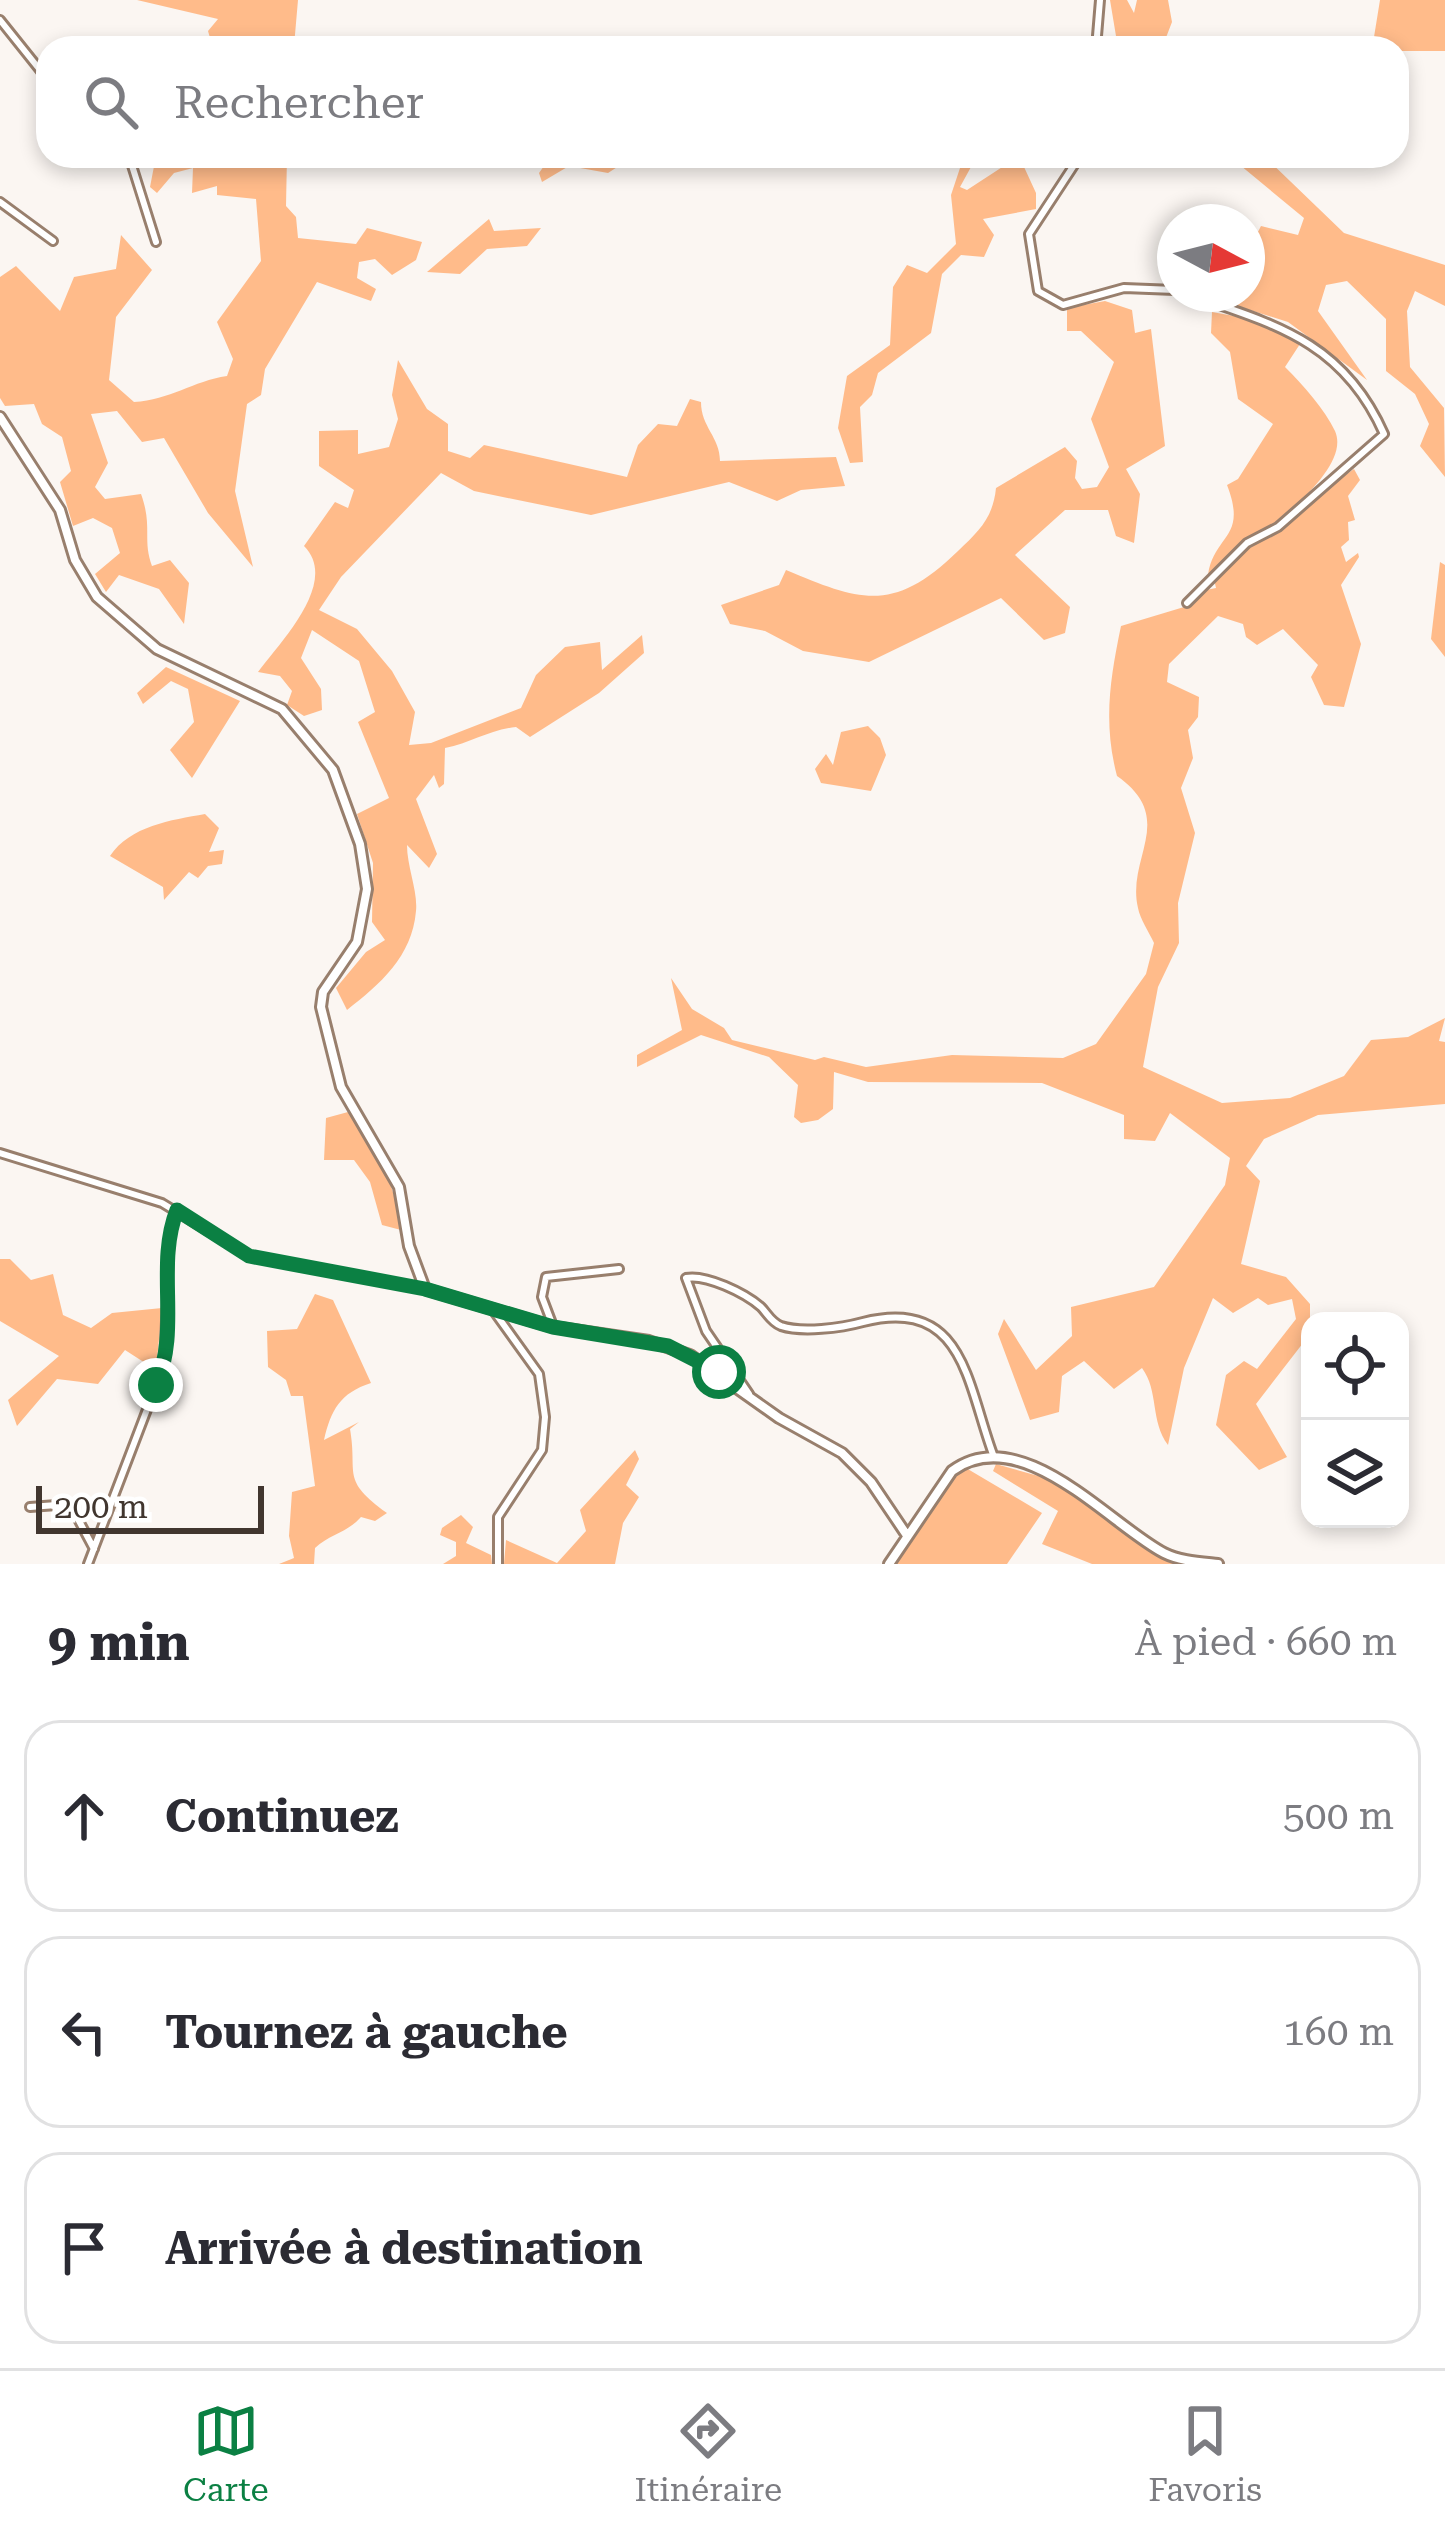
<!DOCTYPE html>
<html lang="fr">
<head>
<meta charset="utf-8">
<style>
	:root { --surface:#fff; --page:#f2f2f3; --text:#2b2b33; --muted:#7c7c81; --line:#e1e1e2; --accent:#0b8043 }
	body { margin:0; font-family:"Roboto Serif",serif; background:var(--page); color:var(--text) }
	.controls { position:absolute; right:36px; bottom:36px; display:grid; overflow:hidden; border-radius:24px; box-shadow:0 6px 18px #0003 }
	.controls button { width:108px; height:108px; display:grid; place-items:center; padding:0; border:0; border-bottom:3px solid var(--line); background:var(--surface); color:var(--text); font:60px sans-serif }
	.compass { position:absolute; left:1157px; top:204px; width:108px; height:108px; border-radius:50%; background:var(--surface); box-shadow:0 6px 18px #0003; rotate:97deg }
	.scale { position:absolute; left:36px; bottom:30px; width:228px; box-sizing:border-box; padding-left:12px; border:6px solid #41362f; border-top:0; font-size:33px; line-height:42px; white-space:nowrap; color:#41362f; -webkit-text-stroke:9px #fff; paint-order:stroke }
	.stop { position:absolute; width:36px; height:36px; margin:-27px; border:9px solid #0b8043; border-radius:50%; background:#fff }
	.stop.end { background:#0b8043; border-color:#fff; box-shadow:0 3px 12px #0008 }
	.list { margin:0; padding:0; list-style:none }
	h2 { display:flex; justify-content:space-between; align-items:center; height:156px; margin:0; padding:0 48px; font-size:51px }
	h2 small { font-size:39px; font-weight:400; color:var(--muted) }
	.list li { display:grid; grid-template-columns:78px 1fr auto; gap:36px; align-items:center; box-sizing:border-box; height:192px; margin:0 24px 24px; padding:0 24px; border:3px solid var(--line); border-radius:36px }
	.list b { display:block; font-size:45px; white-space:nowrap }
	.list em { font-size:39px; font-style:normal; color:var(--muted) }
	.icon { flex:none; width:66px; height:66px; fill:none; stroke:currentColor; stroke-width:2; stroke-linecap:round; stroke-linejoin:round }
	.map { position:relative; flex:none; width:1445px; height:1564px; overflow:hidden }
	.search { position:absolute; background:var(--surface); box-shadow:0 6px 18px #0003; left:36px; right:36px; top:36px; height:132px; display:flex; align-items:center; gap:30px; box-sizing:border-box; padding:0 42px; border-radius:36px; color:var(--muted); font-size:45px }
	.sheet { height:804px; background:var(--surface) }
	nav { display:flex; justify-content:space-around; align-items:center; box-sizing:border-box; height:168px; border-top:3px solid var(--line); background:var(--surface); font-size:33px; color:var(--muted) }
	nav a { display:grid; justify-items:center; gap:6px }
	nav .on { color:var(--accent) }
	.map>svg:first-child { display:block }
	.green { fill:#ffbb8a }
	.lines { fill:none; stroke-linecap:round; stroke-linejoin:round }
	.minor-casing { stroke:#987f6d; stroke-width:12 }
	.tertiary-casing { stroke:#987f6d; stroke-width:14 }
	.minor { stroke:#fff; stroke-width:6 }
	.tertiary { stroke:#fff; stroke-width:8 }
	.route { stroke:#0b8043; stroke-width:15 }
</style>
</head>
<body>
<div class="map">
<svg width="1445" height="1564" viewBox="0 0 1445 1564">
	<rect width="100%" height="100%" fill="#fbf6f2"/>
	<path class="green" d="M137,0H298L294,46L213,48L208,31L218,19Z
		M1110,0H1127L1134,13L1137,0H1168L1172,22L1162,48H1118Z
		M1380,0H1445V51H1397L1374,37Z
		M156,156H287L286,206L296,217L298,238L356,244L367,228L422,242L416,260L392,275L375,259L359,262L357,278L376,289L371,301L317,282L265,369L261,395L247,404L235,491L253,567L208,513L164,438L142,442L117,411L91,414L108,463L95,487L105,499L141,494C153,527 142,539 152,566L170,560L189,583L184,624L159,589L119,575L106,592L95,574L120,553L112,528L93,518L73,526L60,482L71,471L62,437L42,424L34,404L5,406L0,398V277L16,266L60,311L74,277L116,269L121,235L152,270L116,317L109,380L134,402C170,400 193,381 227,376L233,359L217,322L261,261L256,199L217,195V186L192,193L193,168L174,173L157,193L150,187Z
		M551,156H621L625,162L608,173L569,166L542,182L539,173Z
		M964,156H977L960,187L967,190L1019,156L1036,193V209L983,219L994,235L984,257L961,255L942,274L931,333L878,373L872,395L860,407L863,462L850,463L838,428L847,376L890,345L893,287L907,265L927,273L956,244L951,195Z
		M1229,156H1264L1344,233L1445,265V306L1415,291L1407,311L1410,367L1444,408L1445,477L1420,446L1429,424L1415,394L1386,371V319L1347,281L1326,285L1318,311L1367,380L1288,322L1231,304L1220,294H1247V253L1261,226L1298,235L1304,218Z
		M489,219L494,231L541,228L527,246L487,249L460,274L427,272Z
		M1105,301L1132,310L1135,333L1151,329L1165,446L1126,469L1140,494L1134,543L1116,536L1108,510H1065L1015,555L1070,607L1065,633L1044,640L1001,598L869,662L803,651L765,631L730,624L721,605L779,585L786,570C862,602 894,613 958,551C979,531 993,518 996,488L1065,447L1077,461L1075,478L1082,489L1097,487L1109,467L1091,419L1114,362L1081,331H1067V308Z
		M1212,312L1262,321L1300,344L1285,367C1304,386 1325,410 1335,431C1355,476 1239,549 1208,575C1214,534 1248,539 1227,485L1238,479L1273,424L1238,399L1230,352L1211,333Z
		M398,360L427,409L448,424V451L470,458L484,445L627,477L638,445L658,424L677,426L690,399L701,402C701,427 720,437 720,461L836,457L845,486L801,490L777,501L729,482L591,515L474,491L441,473L341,577L319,610L357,629L392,671L415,712L409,745L431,743L521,708L536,675L565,647L600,642L602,670L642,635L644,653L599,693L530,737L516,727C489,730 471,743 445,748L444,784L439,788L434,775L416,799L437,854L429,868L407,845C407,867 418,891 416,911C412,957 380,984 347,1010L336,988L366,952L385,940L372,922L373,863L357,814L389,798L358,722L375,712L359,661L312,630L301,658L321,689L322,710L304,716L287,705L292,691L280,676L258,672C280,642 340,582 304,546L335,502L348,508L354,490L319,466V431L358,430V454L389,447L398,419L392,395Z
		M1354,469L1360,480L1348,496L1355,520L1348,522L1349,540L1341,547L1346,562L1358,553L1359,557L1341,585L1361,644L1344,707L1324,705L1311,677L1318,665L1283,629L1257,645L1246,637L1243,624L1218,616L1169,664L1167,682L1199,697L1198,717L1188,730L1193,758L1181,788L1195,833L1178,903L1179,943L1158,987L1143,1067L1222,1103L1290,1098L1344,1076L1371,1040L1408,1037L1445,1018L1439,1041L1445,1042V1104L1318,1115L1264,1139L1246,1166L1260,1181L1241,1264L1286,1277L1310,1304V1334L1256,1404L1287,1457L1259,1470L1216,1425L1226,1375L1244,1361L1257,1369L1296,1319L1292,1299L1268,1305L1258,1298L1233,1313L1213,1298L1184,1368L1168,1445C1150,1421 1159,1391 1142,1368L1114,1389L1084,1361L1062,1376L1059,1412L1030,1420L998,1334L1004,1319L1036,1370L1072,1336L1071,1307L1154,1287L1225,1185L1230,1158L1170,1113L1155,1141L1124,1139V1115L1042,1083L868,1082L834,1072L833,1109L818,1120L801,1123L794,1117L798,1085L769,1057L701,1035L637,1067V1055L682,1030L671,978L692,1009L724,1028L732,1040L815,1060L824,1057L866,1067L952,1055L1063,1058L1096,1044L1146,974L1154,943C1149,932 1140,919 1138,908C1126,857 1178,819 1117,776C1103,723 1110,679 1121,626L1194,604L1201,591L1216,588L1214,579L1248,544Z
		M1440,562L1445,565V657L1431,639Z
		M166,667L240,701L192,778L170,750L194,722L188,689L171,681L143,704L137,693Z
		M868,726L880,738L886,755L871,791L821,783L815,769L826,754L833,765L841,732Z
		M205,814L219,828L209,852L224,850L222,864L208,866L198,878L189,872L164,900L163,887L110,856C130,826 171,820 205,814Z
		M348,1112C377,1146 396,1186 401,1230L382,1225L370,1182L354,1160H324L326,1118Z
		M0,1259H10L31,1280L53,1274L63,1315L91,1328L112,1313L162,1308L156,1370L125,1350L98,1384L57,1379L17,1426L8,1400L59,1356L0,1321Z
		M315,1294L333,1300L371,1383C340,1393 331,1410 324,1440L359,1422L350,1429C358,1475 340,1479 387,1513L375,1521L361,1517C347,1533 330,1534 315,1548L314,1564H279L294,1558L289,1536L292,1492L315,1486L303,1396H291L286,1380L268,1367L267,1331L297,1329Z
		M635,1450L639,1459L626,1485L639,1497L623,1523L615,1564H504L506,1540L557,1563L586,1531L580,1510Z
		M996,1464L1067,1484L1127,1533L1184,1564H1092L1042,1544L1058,1511L993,1471Z
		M966,1468L1042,1513L1007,1564H894L958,1472Z
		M461,1515L473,1527L466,1543L491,1555L492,1564H443L456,1556V1542L440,1535L442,1528Z"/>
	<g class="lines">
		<defs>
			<path id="minor" d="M0,20L48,80
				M1096,48L1100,0
				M129,156L156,242
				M1080,156L1029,234L1038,291L1063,305L1124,288L1175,290
				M0,202L53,241
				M1187,294C1274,324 1343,341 1384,434L1278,527L1247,543L1187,603
				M0,1153L162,1203L249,1256L425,1289
				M493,1310L539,1374L545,1417L542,1450L498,1517V1564
				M553,1326L542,1297L546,1277L619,1269
				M749,1394L706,1331L686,1278C706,1274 745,1293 761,1307C767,1313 771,1322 781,1326C802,1333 841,1328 863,1322C965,1296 967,1386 994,1457
				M30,1507L70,1504L94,1549
				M88,1564L164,1365L170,1233L177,1210"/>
			<path id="tertiary" d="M0,417L60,510L75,560L97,597L157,649L282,709L333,770L360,844L367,889L357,942L323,992L321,1007L341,1087L399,1187L409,1246L425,1289L553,1327L649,1341L690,1355L779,1418L842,1453L871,1482L906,1534
				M889,1564L952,1471C1021,1420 1110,1525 1164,1553C1180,1561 1199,1562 1218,1564"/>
		</defs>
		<use href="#minor" class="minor-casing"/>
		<use href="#tertiary" class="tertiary-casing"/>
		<use href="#minor" class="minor"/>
		<use href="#tertiary" class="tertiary"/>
	</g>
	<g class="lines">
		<path class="route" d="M156,1385C181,1329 155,1266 177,1210L249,1256L425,1289L553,1327L668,1346L719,1372"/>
	</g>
</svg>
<div class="controls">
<button><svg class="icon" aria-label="locate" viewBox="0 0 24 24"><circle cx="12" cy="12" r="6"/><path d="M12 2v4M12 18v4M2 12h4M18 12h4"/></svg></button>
<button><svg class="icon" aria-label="layers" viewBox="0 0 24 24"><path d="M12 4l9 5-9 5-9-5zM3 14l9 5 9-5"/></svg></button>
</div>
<svg class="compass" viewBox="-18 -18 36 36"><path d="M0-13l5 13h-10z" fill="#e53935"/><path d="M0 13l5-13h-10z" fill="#7c7c81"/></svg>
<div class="scale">200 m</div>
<div class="stop" style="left:719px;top:1372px"></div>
<div class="stop end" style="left:156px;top:1385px"></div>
<div class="search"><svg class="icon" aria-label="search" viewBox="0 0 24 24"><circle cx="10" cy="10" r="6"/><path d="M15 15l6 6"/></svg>Rechercher</div>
</div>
<section class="sheet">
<h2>9 min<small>À pied · 660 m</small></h2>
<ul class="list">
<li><svg class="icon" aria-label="ahead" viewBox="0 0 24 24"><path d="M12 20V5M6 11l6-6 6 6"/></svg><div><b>Continuez</b></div><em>500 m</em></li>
<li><svg class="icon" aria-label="left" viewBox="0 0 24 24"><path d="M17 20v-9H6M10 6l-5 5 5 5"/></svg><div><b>Tournez à gauche</b></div><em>160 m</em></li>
<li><svg class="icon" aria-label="arrive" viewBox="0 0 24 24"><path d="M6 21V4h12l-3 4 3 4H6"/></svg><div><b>Arrivée à destination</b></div></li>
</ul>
</section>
<nav>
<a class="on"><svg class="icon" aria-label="map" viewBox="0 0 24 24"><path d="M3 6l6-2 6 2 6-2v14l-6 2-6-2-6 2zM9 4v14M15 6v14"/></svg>Carte</a>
<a><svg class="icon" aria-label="directions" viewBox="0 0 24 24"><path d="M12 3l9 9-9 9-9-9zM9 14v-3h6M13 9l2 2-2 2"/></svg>Itinéraire</a>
<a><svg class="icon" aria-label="saved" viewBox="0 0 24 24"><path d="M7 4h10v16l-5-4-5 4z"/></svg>Favoris</a>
</nav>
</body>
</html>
